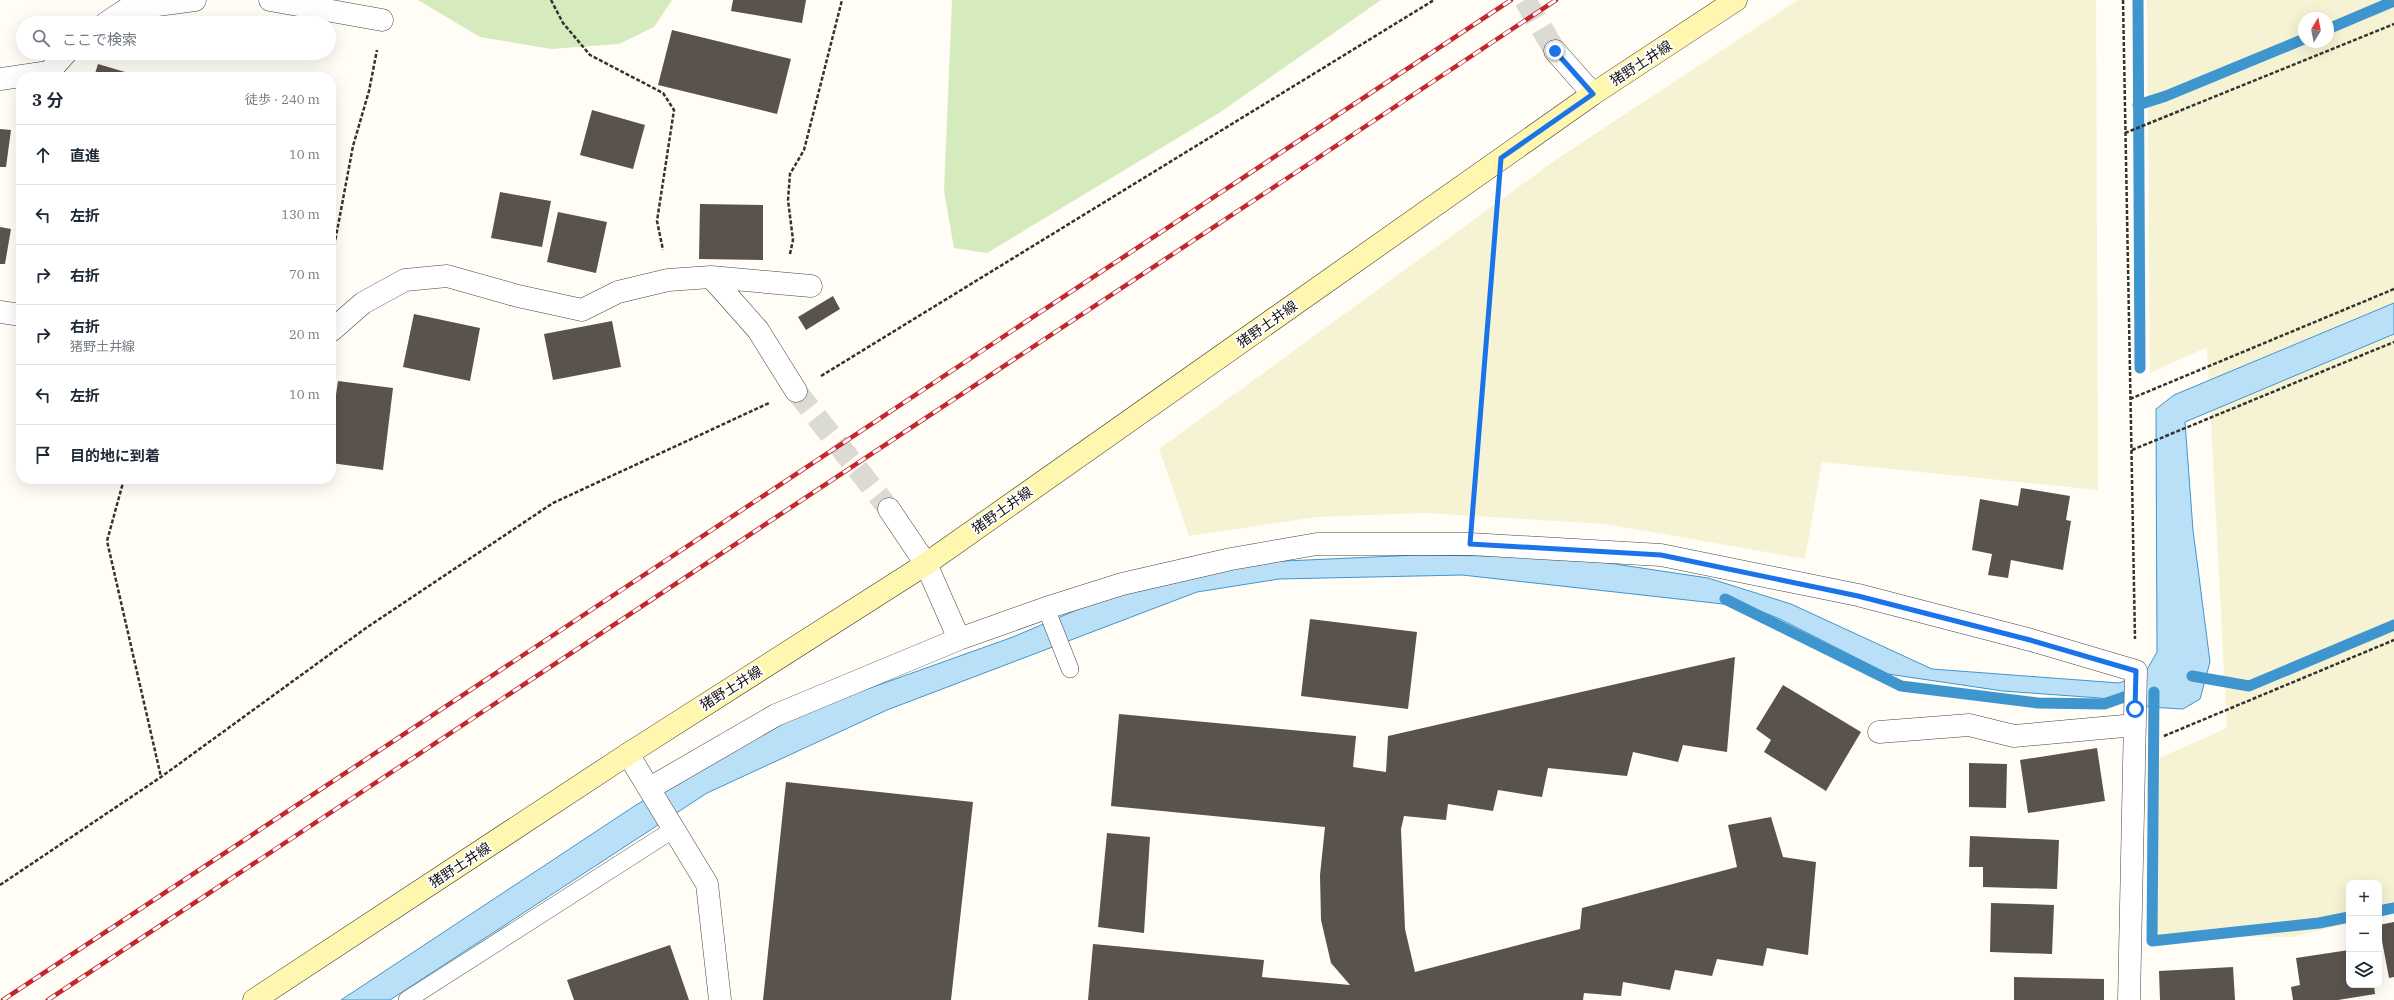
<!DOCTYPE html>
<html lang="ja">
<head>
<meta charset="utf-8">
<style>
	:root { --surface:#fff; --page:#f2f2f3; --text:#1f2937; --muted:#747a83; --line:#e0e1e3 }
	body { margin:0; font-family:"IBM Plex Serif","Noto Sans JP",serif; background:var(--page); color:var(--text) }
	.controls { position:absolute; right:12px; bottom:12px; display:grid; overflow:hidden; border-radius:8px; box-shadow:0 4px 16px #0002 }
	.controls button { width:36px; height:36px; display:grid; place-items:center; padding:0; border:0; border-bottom:1px solid var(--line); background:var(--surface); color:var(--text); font:20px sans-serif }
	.compass { position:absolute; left:2298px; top:12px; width:36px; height:36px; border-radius:50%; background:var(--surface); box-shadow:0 4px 16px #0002; rotate:10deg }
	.stop { position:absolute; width:12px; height:12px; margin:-9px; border:3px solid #1a73e8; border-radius:50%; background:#fff }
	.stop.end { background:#1a73e8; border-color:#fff; box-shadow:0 1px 4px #0008 }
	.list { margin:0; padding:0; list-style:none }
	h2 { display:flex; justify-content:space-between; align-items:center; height:52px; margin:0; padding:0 16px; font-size:17px }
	h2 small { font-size:13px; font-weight:400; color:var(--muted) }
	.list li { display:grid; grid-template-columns:26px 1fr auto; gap:12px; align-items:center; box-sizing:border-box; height:60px; padding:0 16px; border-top:1px solid var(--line) }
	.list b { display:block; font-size:15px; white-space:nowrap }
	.list p { margin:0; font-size:13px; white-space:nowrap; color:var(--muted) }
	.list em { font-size:13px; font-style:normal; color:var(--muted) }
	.icon { flex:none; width:22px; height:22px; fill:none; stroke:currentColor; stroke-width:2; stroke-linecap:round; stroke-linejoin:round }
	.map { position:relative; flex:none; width:2394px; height:1000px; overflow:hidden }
	.search { position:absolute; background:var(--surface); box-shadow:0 4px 16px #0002; left:16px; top:16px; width:320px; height:44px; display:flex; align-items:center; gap:10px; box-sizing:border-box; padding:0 14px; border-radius:22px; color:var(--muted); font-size:15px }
	.panel { position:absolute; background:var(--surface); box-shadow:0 4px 16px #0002; left:16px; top:72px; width:320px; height:412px; border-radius:16px }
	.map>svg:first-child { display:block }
	.farmland { fill:#f6f3d4; fill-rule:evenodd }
	.green { fill:#d5ebbd }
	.water { fill:#b9e0f7; stroke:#3f96cf }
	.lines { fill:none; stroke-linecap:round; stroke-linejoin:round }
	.stream { stroke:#3f96cf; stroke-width:11 }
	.building { fill:#5a524d }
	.minor-tunnel { stroke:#dbdad3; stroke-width:22; stroke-dasharray:22 11; stroke-linecap:butt }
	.service-casing { stroke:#444; stroke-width:18 }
	.minor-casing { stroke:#444; stroke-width:23 }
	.secondary-casing { stroke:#333; stroke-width:23 }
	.path { stroke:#333; stroke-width:2.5; stroke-dasharray:4 2; stroke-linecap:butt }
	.service { stroke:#fff; stroke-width:17 }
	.minor { stroke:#fff; stroke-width:22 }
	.secondary { stroke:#fff6b0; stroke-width:22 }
	.rail-casing { stroke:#c4262e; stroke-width:4.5 }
	.rail { stroke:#fff; stroke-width:3; stroke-dasharray:9; stroke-linecap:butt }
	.route { stroke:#1a73e8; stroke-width:5 }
	.labels { text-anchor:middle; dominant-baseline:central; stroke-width:4; stroke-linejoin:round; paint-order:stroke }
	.street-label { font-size:14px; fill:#111; stroke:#fff }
</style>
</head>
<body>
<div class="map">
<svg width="2394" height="1000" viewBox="0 0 2394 1000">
	<rect width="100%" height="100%" fill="#fffdf5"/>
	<path class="farmland" d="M1798,0H2096L2098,490L1822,462L1805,559L1606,524L1425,513L1317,517L1189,536L1159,449L1557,159Z
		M2147,0H2394V912L2379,916V883H2349V923L2292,937L2157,936L2150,762L2227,728L2207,347L2150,373ZM2304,18H2328V42H2304Z"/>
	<path class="green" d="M418,0H672L654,27L619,44L551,49L480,37Z
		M952,0H1381L1219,113L987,253L954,248L944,191Z"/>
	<path class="water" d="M2394,303V334L2185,422L2193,530L2210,662L2200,699L2183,709L2149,707L2100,698L2003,691L1888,674L1780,619L1750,607L1462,575L1279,579L1197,592L887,710L707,793L390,1000H341L636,805L765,729L814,708L1013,637L1100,600L1263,562L1417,555L1568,557L1708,578L1791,604L1932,669L2119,683L2145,673L2157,652L2156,409L2174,395Z"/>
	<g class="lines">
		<path class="stream" d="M2138,0L2140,368
			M2328,29L2394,1
			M2138,105L2166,96L2304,39
			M1725,599L1901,686L2038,703L2104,704L2127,696
			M2192,676L2249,686L2394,625
			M2154,692L2152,941L2319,923L2349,917
			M2379,911L2394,908"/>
	</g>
	<path class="building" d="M733,0H806L802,23L731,11Z
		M672,30L791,59L777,114L658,85Z
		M98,64L142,77H94Z
		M592,110L645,125L633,169L580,155Z
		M0,129L11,130L6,167H0Z
		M500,192L551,201L542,247L491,238Z
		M700,204L763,205V260L699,259Z
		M558,212L607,222L596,273L547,262Z
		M0,227L11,229L5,264H0Z
		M833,296L840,309L806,330L798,317Z
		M414,314L480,328L470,381L403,367Z
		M612,321L621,367L553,380L544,334Z
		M338,381L393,388L383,470L331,463V429Z
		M224,479H243L241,484Z
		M2021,488L2070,496L2066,520L2071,521L2063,570L2011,560L2008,578L1988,575L1992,554L1972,550L1980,499L2018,506Z
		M1310,619L1417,632L1408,709L1301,696Z
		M1735,657L1727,752L1683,745L1678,762L1633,752L1627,776L1548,768L1542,797L1498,790L1493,811L1448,804L1446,820L1404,816L1401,829L1405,929L1415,972L1580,929L1582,908L1737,867L1728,825L1771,817L1783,857L1816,862L1808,955L1767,948L1763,966L1717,959L1712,976L1675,970L1670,990L1623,982L1621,996L1584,993L1583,1000H1088L1093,944L1264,960L1262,977L1350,985L1331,963L1321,920L1320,875L1325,827L1111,806L1119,714L1356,736L1353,767L1386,772L1388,736Z
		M1783,685L1861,732L1826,791L1764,752L1771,740L1756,729Z
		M2097,748L2105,801L2028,813L2020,760Z
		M1969,763L2007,764L2006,808L1969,807Z
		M786,782L973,802L951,1000H763Z
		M1107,833L1150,837L1144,933L1098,927Z
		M1970,836L2059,840L2057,889L1983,887V867H1969Z
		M1991,903L2054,905L2052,954L1990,952Z
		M2394,922V977L2389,978L2379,925Z
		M670,945L689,1000H574L567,980Z
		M2349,950V985H2374L2375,994L2338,1000H2293L2291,987L2300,985L2296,958Z
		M2233,967L2235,1000H2160L2159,971Z
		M2014,977L2104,979V1000H2014Z"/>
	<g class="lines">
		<path class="minor-tunnel" d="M1525,0L1555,51
			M796,391L889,509"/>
		<defs>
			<path id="service" d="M1046,608L1070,669
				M407,1000L674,829"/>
			<path id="minor" d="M270,0L382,20
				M106,23L127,9L195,0
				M1555,51L1593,94
				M0,79L49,72L66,53
				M711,277L811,286
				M0,312L21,315
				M331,331L363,303L405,280L447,276L518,296L582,310L618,292L668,280L711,277L758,330L796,391
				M889,509L926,564L959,639L1046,608L1122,584L1231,559L1317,544H1470L1661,555L1858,595L2031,640L2136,671L2129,1000
				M1879,732L1969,725L2014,736L2135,725
				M628,754L707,884L720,1000
				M650,788L776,715L959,639"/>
			<path id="secondary" d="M254,1000L628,754L926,564L1593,94L1736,0"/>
		</defs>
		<use href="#service" class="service-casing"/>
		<use href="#minor" class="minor-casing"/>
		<use href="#secondary" class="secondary-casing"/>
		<path class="path" d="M551,0L563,23L590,55L663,93L674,110L657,221L663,250
			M2123,0L2135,639
			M2125,133L2394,24
			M790,254L793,240L788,200L790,174L804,150L842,0
			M331,263L353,146L369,91L377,50
			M821,376L1434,0
			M2130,399L2394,289
			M2132,450L2394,342
			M124,479L107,541L161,777
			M1472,515L1498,199
			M2164,736L2394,640
			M0,885L161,777L366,628L553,503L769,403"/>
		<use href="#service" class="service"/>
		<use href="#minor" class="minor"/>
		<use href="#secondary" class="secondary"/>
		<defs>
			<path id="rail" d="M3,1000L1511,0
				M48,1000L1556,0"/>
		</defs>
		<use href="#rail" class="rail-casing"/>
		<use href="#rail" class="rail"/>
	</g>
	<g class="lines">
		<path class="route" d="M1555,51L1593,94L1501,158L1470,544L1661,555L1858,596L2030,640L2136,671L2135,709"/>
	</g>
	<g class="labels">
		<g class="street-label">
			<text transform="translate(1641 63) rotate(-33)">猪野土井線</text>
			<text transform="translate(1267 324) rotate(-35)">猪野土井線</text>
			<text transform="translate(1002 510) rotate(-35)">猪野土井線</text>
			<text transform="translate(731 688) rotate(-32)">猪野土井線</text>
			<text transform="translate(460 865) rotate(-33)">猪野土井線</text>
		</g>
	</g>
</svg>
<div class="controls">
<button>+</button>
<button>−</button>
<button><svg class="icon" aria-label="layers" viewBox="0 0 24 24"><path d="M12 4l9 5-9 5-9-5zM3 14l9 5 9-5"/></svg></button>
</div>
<svg class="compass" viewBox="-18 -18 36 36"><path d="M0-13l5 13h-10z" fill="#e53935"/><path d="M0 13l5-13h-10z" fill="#747a83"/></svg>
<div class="stop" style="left:2135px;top:709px"></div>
<div class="stop end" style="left:1555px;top:51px"></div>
<div class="search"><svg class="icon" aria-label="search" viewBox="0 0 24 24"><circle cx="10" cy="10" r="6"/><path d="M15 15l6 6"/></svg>ここで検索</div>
<section class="panel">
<h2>3 分<small>徒歩 · 240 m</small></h2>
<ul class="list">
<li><svg class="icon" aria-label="ahead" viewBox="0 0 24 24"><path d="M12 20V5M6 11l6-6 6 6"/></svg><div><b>直進</b></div><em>10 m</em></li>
<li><svg class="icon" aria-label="left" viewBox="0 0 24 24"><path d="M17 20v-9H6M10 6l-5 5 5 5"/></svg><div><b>左折</b></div><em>130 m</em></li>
<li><svg class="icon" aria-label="right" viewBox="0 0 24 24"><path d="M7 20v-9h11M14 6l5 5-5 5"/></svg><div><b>右折</b></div><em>70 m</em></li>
<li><svg class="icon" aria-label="right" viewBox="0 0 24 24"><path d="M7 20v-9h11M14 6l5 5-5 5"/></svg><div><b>右折</b><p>猪野土井線</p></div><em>20 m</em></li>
<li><svg class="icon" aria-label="left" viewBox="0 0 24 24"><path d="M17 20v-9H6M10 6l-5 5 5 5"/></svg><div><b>左折</b></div><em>10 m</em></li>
<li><svg class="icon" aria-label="arrive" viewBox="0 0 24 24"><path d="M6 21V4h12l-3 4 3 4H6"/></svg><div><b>目的地に到着</b></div></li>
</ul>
</section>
</div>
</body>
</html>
